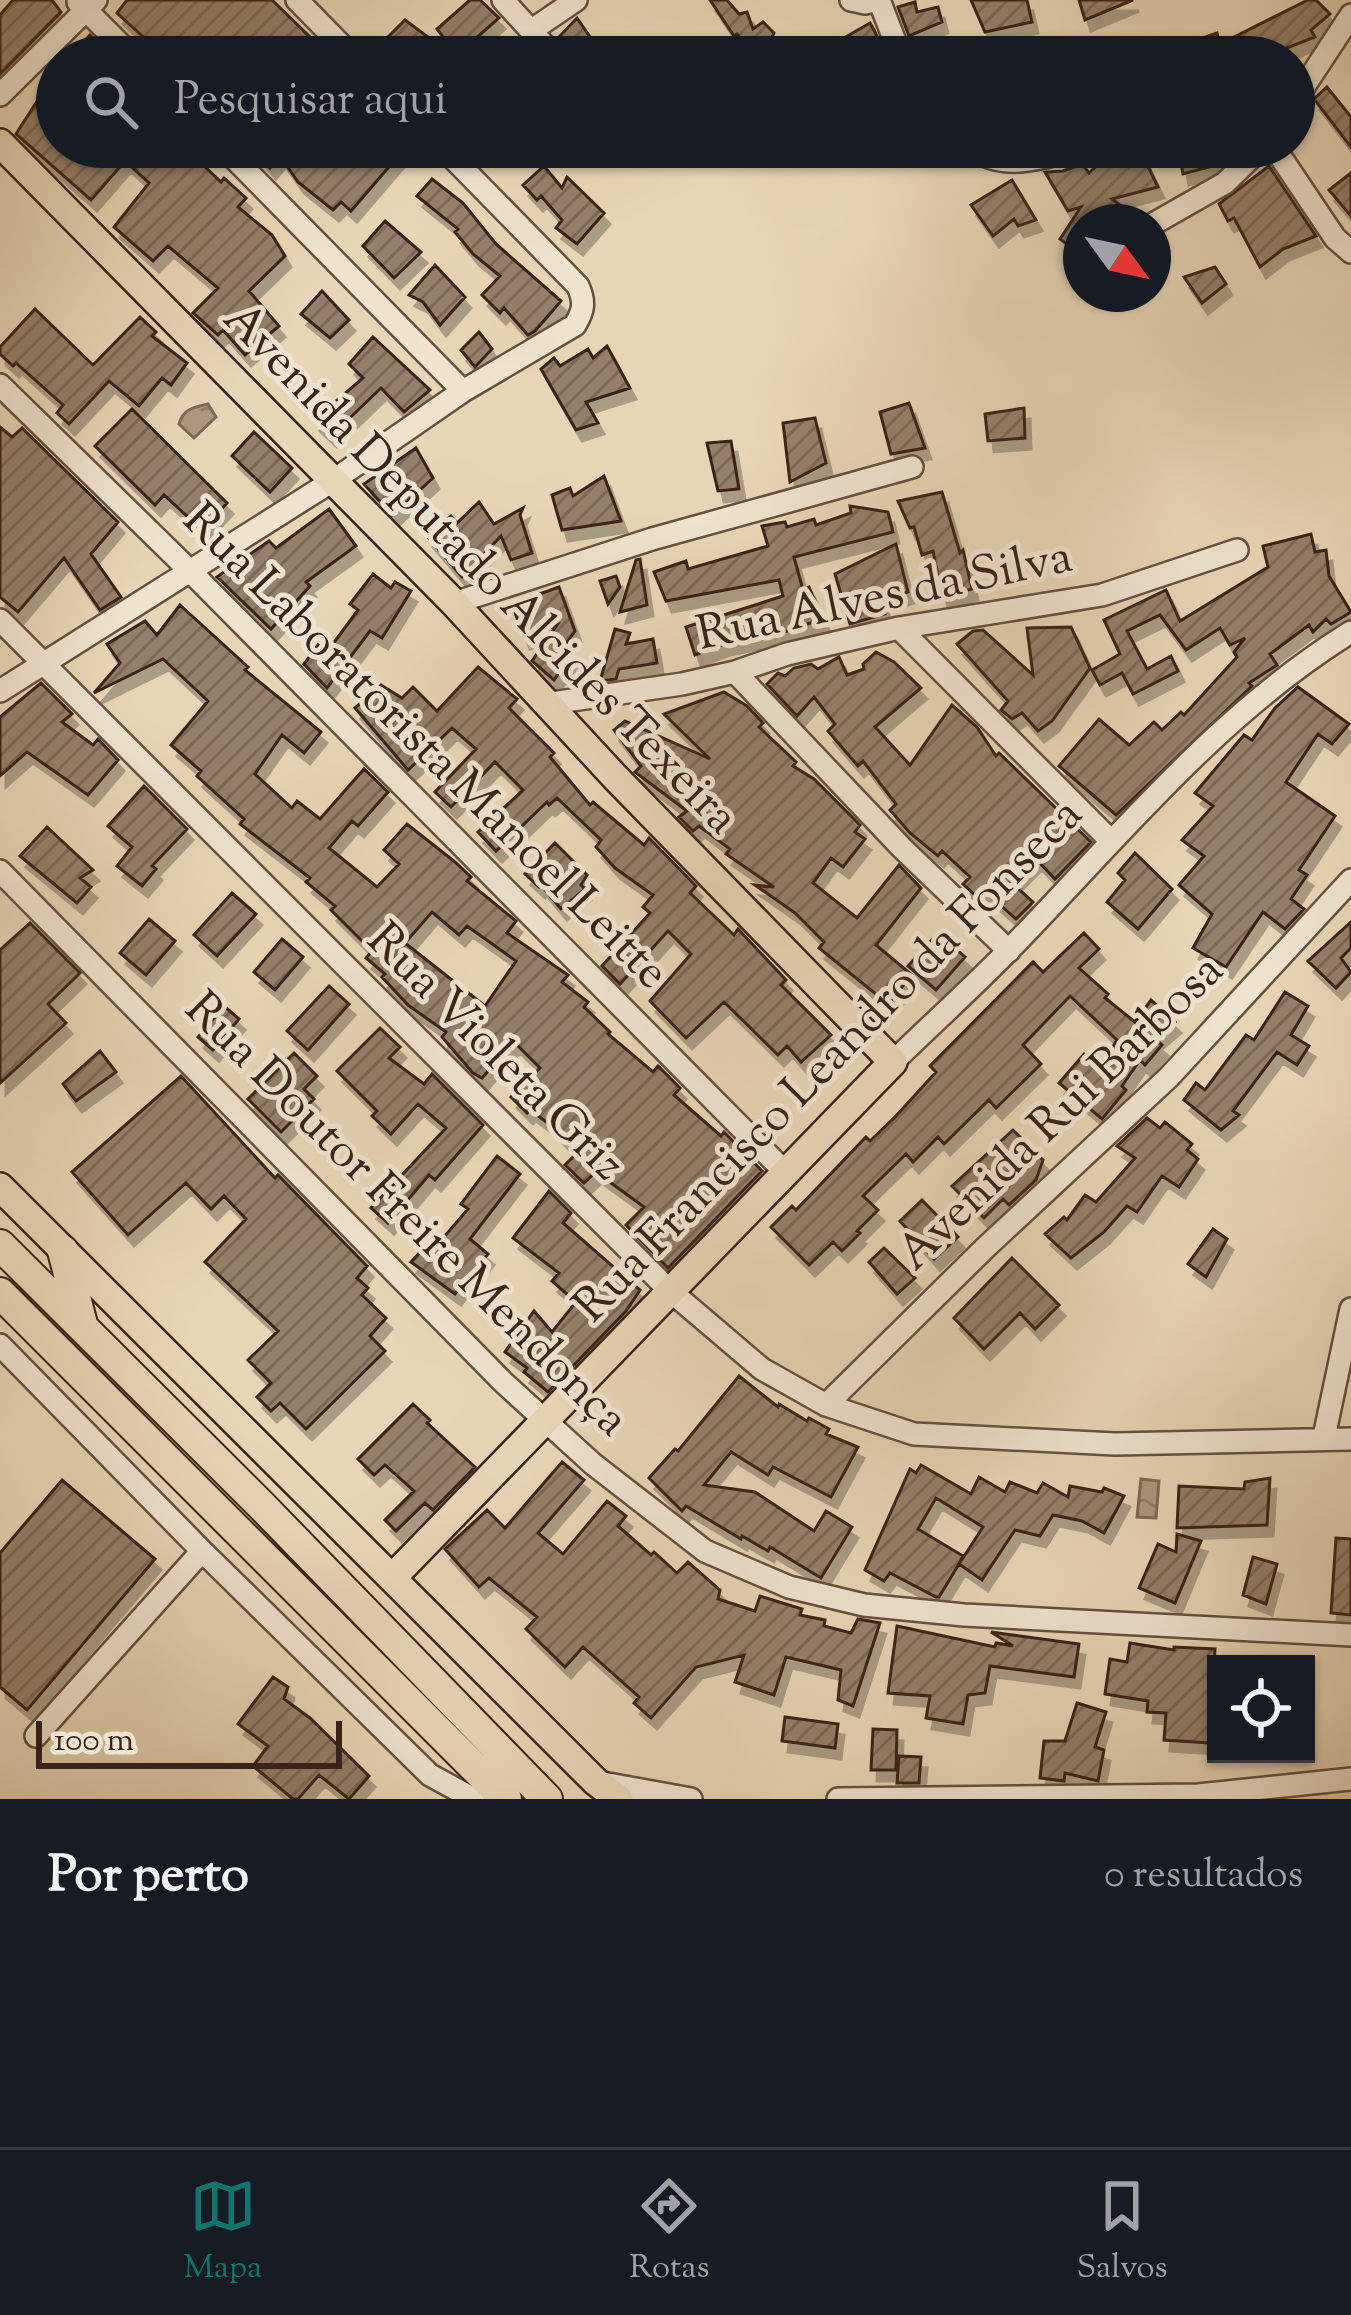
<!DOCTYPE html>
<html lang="pt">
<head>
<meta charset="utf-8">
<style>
	:root { --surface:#171b24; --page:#20242c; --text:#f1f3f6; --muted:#9ea1a6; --line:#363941; --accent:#0f766e }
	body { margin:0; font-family:"Sorts Mill Goudy",serif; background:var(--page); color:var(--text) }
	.controls { position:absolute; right:36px; bottom:36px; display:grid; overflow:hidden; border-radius:0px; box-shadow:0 3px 9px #0004 }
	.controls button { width:108px; height:108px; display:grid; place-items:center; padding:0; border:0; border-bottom:3px solid var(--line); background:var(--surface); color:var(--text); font:60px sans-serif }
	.compass { position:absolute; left:1063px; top:204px; width:108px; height:108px; border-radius:50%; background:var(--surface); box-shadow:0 3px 9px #0004; rotate:123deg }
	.scale { position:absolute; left:36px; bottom:30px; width:306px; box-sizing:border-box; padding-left:12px; border:6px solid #3a2318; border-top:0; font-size:33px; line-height:42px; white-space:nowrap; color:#3a2318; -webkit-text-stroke:9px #efe4d0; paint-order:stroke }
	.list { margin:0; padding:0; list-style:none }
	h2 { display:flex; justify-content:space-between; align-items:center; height:156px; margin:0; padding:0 48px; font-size:51px }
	h2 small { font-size:39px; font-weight:400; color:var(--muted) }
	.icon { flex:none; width:66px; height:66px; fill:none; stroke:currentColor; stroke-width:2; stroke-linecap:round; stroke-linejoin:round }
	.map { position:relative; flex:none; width:1351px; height:1799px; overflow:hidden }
	.search { position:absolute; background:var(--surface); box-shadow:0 3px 9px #0004; left:36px; right:36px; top:36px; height:132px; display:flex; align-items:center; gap:30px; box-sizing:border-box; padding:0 42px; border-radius:66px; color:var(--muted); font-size:45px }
	.sheet { height:348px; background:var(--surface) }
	nav { display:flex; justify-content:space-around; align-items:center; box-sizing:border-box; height:168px; border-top:3px solid var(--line); background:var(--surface); font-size:33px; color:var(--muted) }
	nav a { display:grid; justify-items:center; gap:6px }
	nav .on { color:var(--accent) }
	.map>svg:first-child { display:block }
	.water { fill:url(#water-ripples); stroke:#7e6a56; stroke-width:3 }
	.building { fill:url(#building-hatch); stroke:#3a2318; stroke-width:3; fill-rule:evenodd; filter:url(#shadow) }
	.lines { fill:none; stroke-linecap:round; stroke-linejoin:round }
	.minor-casing { stroke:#655040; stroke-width:26 }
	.major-casing { stroke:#3a2318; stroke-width:32 }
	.highway-casing { stroke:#3a2318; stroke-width:34 }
	.minor { stroke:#efe4d0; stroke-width:21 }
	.major { stroke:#e7d6b6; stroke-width:27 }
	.highway { stroke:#e7d6b6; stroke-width:30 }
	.labels { text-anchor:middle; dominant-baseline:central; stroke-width:10; stroke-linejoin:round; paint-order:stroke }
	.street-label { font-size:48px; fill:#3a2318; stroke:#efe4d0 }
</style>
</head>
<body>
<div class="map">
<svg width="1351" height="1799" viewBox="0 0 1351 1799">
	<defs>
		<pattern id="water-ripples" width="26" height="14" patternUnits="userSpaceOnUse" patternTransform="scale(3)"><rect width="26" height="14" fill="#ac9980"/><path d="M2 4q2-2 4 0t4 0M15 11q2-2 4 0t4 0" fill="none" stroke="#8d7c68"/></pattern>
		<pattern id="building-hatch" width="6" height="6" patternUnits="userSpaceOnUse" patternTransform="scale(3)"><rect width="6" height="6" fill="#94806a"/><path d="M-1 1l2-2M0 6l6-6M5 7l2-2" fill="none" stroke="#7a6856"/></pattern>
		<filter id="shadow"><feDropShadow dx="6" dy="11" stdDeviation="0" flood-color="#0004"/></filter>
	</defs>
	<rect width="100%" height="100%" fill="#e7d6b6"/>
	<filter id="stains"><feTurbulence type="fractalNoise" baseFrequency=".00167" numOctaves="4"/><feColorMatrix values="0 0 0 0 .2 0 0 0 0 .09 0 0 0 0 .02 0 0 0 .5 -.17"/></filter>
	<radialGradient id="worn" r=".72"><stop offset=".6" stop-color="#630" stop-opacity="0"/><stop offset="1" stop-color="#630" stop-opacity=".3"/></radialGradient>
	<path class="water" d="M208,404L216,417L194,438L179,424C183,409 194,407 208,404Z
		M1141,1479L1159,1481L1156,1518L1137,1517Z"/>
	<path class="building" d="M13,0H52L61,12L0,74V15Z
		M127,0H272L312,39L306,47L316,57H173L165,49L161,53L117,13Z
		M470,0H480L499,18L457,55L437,29Z
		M710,0H727L739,14L747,12L753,29L763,22L774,33L762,57H755L737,34L734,36Z
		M971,0H1027L1032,22L985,32Z
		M1079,0H1133L1085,20Z
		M1308,0H1316L1330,14L1311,30L1315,37L1264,57H1194L1205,52L1200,39L1217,33L1220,44Z
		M915,2L917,12L938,7L942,22L909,36L898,7Z
		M577,18L593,41L608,57H574L558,38Z
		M405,20L428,37L412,57H368Z
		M870,23L875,32L885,57H857L844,38Z
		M90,35L112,57H70Z
		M57,70V147H184L221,182L224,178L246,198L238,207L272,235L285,256L249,291L279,326L245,355L223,330L218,335L193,313L218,288L168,246L153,261L114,227L149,183L125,161L91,200L16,134Z
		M1327,87L1351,117V147L1314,99Z
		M252,147H406L351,211L341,202L333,210L298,182L280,156L270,168Z
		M1178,147H1240L1224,163L1183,174Z
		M1143,156L1158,187L1112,199L1129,212L1121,222H1081V255L1060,239L1081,207L1068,211L1045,172L1063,171L1082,164L1089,173L1106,157L1112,165Z
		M544,166L562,188L567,177L604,213L577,244L556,228L562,220L541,196L537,200L523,185Z
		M1269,166L1316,236L1283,249L1260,267L1234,218L1228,221L1219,204Z
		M1351,173V216L1329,190Z
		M432,179L463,203L496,244L561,301L535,331L528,335L504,308L500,313L482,295L500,276L473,254L455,232L458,229L417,196Z
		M1012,180L1036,220L1018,226L1014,219L993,236L971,205Z
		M385,221L421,252L394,278L363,246Z
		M435,265L465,297L440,325L423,302L409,295Z
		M1215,267L1226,284L1202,303L1184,277Z
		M322,291L349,320L330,338L301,314Z
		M35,309L93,365L140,317L156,332L152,336L187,363L171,385L162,378L139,406L109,381L69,424L57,413L63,405L16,363L13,366L0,354V347Z
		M479,332L492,349L475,367L461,350Z
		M373,337L430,390L404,412L381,388L331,436L314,420L363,378L349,364Z
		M607,346L630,388L586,402L598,423L576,430L541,369L554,358L560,366L588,349L593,358Z
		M909,403L925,448L891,454L880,412Z
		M1024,408L1025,438L988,441L985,414Z
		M132,409L227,503L202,530L164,495L155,505L95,446Z
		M815,418L826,463L790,482L783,423Z
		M0,427L12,437L22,428L118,522L91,554L121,597L100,610L64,558L18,612L0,597Z
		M254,432L292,468L270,492L232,456Z
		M731,441L739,489L718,491L707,443Z
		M416,448L433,478L392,515L364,484Z
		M604,476L621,521L562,530L552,495L570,488L573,496Z
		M942,492L960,553L963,550L972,589L942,597L933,551L922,555L914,527L910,528L898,501Z
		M479,502L494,524L523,508L520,515L532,553L511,560L501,536L462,577L427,536L451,516L457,523Z
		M850,506L888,512L893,532L794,557L803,590L809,587L823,619L798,627L803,628L724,644L695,655L686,627L783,596L779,580L666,601L654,572L686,561L688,569L768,546L762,526L785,522L787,527L814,519L816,525L851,513Z
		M329,509L356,546L306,582L310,586L271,629L217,577L269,541L276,548Z
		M1311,534L1315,552L1326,550L1329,576L1351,612L1331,624L1326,619L1313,632L1309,625L1270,654L1277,665L1249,683L1252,686L1116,815L1059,766L1099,719L1129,745L1154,722L1162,730L1181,712L1184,715L1237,657L1234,652L1245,638L1230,645L1220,628L1186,650L1160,615L1127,631L1147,669L1171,656L1178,671L1133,694L1122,673L1100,685L1092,670L1120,654L1104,620L1166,590L1180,621L1268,567L1263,546Z
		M896,544L908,592L882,600L885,614L850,624L835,574Z
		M640,559L647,605L620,612L636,560Z
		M373,574L391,588L395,582L411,591L382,638L370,631L327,688L304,664L318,645L327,652L358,610L350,604Z
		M616,576L620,587L608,604L600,581Z
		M559,587L575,631L563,648L572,655L554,680L532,661L557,625L524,638L512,604Z
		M180,605L248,667L245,670L321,732L304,753L282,735L255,774L292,808L297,801L320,819L364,769L388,792L358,826L352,821L329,848L377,887L399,864L384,850L407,824L455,862L471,877L467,881L516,921L507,933L568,975L562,982L588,1002L584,1007L610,1032L608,1034L653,1072L658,1066L680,1088L674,1095L721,1136L724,1132L762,1171L668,1268L626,1225L644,1207L596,1172L584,1183L565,1165L577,1153L549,1124L530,1110L527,1113L511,1097L540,1068L514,1042L482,1078L473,1073L442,1037L446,1032L408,1005L382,977L385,974L366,958L372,951L331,910L335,906L306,882L310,878L240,824L244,819L197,776L201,771L171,745L208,701L163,659L94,693L120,663L107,644L145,621L157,635ZM432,912L459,935L467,926L516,961L485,1006L405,943Z
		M1071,627L1090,668L1052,721L1038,731L1022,713L1012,719L1001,710L1008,701L957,644L973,631L983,630L1033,675L1027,628Z
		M615,629L630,633L626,644L653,639L657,663L619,669L616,679L600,681Z
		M876,652L894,662L921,688L875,727L910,765L952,705L977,727L996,756L999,753L1091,842L1055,879L1036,859L1012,883L1033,902L1016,919L982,889L976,896L963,884L970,877L942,851L938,856L910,833L890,810L896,804L863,761L858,766L828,731L835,724L814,697L797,716L767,684L778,673L785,676L794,668L811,664L818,669L839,657L847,675L864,669L863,664Z
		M478,667L517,699L509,708L554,753L550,757L590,805L593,802L644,845L649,838L696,886L690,893L734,935L738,929L786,980L781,985L831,1035L801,1062L787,1046L778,1055L724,1002L686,1038L650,1001L691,954L668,931L620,984L602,966L650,913L643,907L653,895L615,868L596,847L601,840L557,798L549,805L547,802L496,851L478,832L523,790L495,762L451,807L435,792L476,749L452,728L408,770L355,708L381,685L402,698L413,687L437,711Z
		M41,683L72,714L62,722L93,745L98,739L118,760L88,795L27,752L0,776V717Z
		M1298,687L1349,724L1332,744L1318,734L1286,782L1335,816L1299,870L1307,875L1291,899L1304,909L1285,929L1263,912L1226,967L1193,948L1212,914L1179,885L1204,856L1182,840L1213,806L1195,793L1244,735L1252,740L1275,708Z
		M724,692L747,706L763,723L759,727L796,762L793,766L814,779L860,825L855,832L865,839L843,867L831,858L813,883L857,918L899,865L921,888L876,945L912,975L888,1004L819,948L824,942L795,913L755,885L774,887L726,854L730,849L699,826L693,831L679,817L687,811L635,772L641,766L614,730L625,721L710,759L664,714Z
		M144,786L187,829L152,866L156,869L142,886L117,866L132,847L108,826Z
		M47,827L93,870L80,878L91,887L77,903L20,856Z
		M555,843L587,875L581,885L585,889L561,909L541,885L539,887L525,874Z
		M1135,853L1172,889L1138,929L1107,902L1125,880L1118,873Z
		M232,893L256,914L217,956L194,935Z
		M149,919L175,941L146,975L120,953Z
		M1351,922V948L1341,958L1351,972L1336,988L1308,961Z
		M30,923L80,973L48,1004L66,1023L0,1083V950Z
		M938,933L965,957L936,990L908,966Z
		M1084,933L1099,949L1079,968L1108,994L1105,998L1135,1022L1151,1000L1175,1022L1155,1039L1162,1045L1145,1065L1140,1060L1122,1086L1126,1090L1102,1119L1059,1083L1084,1054L1100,1067L1117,1040L1070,996L1023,1045L1041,1064L996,1108L989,1100L944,1144L938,1137L913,1162L906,1154L863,1196L878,1210L857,1231L860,1233L842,1251L833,1242L809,1265L771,1227L792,1206L796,1210L866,1137L870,1141L896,1116L936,1072L930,1066L1033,962L1043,972Z
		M282,939L303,957L275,990L254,972Z
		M329,986L349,1004L308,1050L287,1031Z
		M1285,992L1308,1006L1291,1035L1309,1046L1297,1065L1277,1052L1233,1111L1239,1115L1221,1130L1184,1100L1196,1083L1205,1090L1246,1035L1254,1040Z
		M224,1006L239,1019L213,1050L198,1037Z
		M380,1028L400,1047L389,1058L424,1084L432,1074L483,1125L435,1180L429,1175L388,1223L371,1208L446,1128L418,1104L391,1134L372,1116L377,1111L337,1071Z
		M100,1051L116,1072L76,1101L63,1084Z
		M294,1053L317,1076L304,1089L314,1099L281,1132L248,1099Z
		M181,1076L275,1178L278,1175L367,1266L357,1278L368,1288L362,1295L386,1318L370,1336L385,1351L306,1429L280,1403L271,1411L257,1397L271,1383L248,1360L278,1331L205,1262L246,1219L224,1196L211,1209L186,1183L128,1235L72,1172Z
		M1147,1118L1160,1128L1165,1122L1192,1144L1187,1150L1198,1159L1179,1187L1162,1176L1137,1212L1127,1206L1104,1232L1071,1258L1045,1234L1064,1217L1067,1220L1085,1195L1096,1202L1135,1158L1117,1146Z
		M1013,1130L1043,1160L1036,1180L1009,1205L1003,1199L984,1218L952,1186Z
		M497,1156L520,1174L470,1239L488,1254L455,1294L411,1262L435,1236L444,1237L468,1209L461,1204Z
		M549,1191L571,1213L563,1223L640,1290L626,1311L548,1392L524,1372L527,1368L505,1352L534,1311L552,1332L576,1302L552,1281L559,1273L513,1238Z
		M922,1200L958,1237L934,1259L900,1221Z
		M1213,1229L1227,1239L1206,1277L1188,1264Z
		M884,1248L915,1278L897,1294L869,1262Z
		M1012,1258L1059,1305L1035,1329L1020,1313L984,1349L954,1318Z
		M739,1376L778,1407L779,1404L807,1421L809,1418L829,1429L826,1434L858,1447L831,1497L773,1467L768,1475L731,1452L704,1485L755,1492L814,1531L826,1511L852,1527L821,1578L770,1547L768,1551L742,1536L741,1539L686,1506L682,1511L649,1478L675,1449L678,1451Z
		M413,1404L430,1420L427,1423L475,1467L433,1510L425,1503L396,1531L385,1520L414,1491L385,1465L374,1475L358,1459Z
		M562,1462L584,1480L538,1533L563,1554L607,1501L626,1516L618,1526L651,1555L654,1552L677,1573L688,1562L720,1590L718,1599L755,1611L760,1596L802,1609L800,1615L825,1620L824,1626L851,1633L858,1619L880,1623L853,1706L838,1700L841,1670L786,1657L774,1695L735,1682L744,1655L696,1667L651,1718L634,1703L639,1697L583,1647L565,1667L526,1629L537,1617L489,1578L479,1587L445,1549L487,1510L505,1528Z
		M921,1465L971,1494L979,1477L1005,1492L1010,1482L1037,1493L1043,1483L1068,1497L1070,1486L1102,1492L1104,1488L1124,1496L1104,1533L1082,1521L1053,1515L1040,1536L1015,1530L982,1580L959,1564L939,1597H936L890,1573L884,1581L865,1570L910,1469L916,1473ZM936,1498L983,1527L959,1564L963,1556L918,1529Z
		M1270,1478L1267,1525L1177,1528L1179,1486L1244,1489L1245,1482Z
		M62,1480L155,1559L27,1710L0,1687V1553Z
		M1177,1534L1201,1541L1175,1603L1139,1588L1158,1544L1176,1552Z
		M1336,1538L1351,1539V1615L1331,1613Z
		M1253,1557L1277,1564L1266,1604L1243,1595Z
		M897,1626L995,1647L996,1643L1013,1646L991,1632L1079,1644L1074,1677L990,1666L985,1693L968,1695L963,1724L926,1718L930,1696L888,1693Z
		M1130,1643L1174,1650V1647L1215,1649L1209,1743L1164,1740L1166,1713L1147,1712L1148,1701L1105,1694L1110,1659L1127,1662Z
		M273,1677L288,1687L284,1699L310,1718L369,1776L349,1799L319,1775L298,1799H293L253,1766L268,1746L238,1724Z
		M1077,1703L1106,1712L1095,1747L1104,1750L1098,1781L1065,1773L1064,1781L1040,1778L1044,1741H1065Z
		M785,1717L838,1724L835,1748L782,1741Z
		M873,1729L897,1730L896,1770H871Z
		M899,1756L921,1757L919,1783H897Z"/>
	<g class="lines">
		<defs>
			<path id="minor" d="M297,0L353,57
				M503,0L555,57
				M851,0L865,3L878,0
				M879,0L901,57
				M78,2L133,57
				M532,30L576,0
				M0,95L96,0
				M1294,102L1351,15
				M223,147L463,391
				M969,147C1007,174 1044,156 1087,147
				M1274,147L1335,238L1351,252
				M1153,224L1225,183L1262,147
				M0,385L188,569L785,1172
				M454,603L652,539L912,467
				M0,620L668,1289L762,1369L826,1405L914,1434L1115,1444L1351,1439
				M899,628L1110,840
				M735,672L902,848L1009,951
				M0,691L334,480L463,391L575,325C584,310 585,302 578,286L442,147
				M545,704L682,684L735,672L787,654L899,628L1102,595L1237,550
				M0,871L503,1382L593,1464L705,1551L789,1587L864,1605L964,1615L1351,1635
				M893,1062C932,1024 973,987 1011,948C1119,837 1218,714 1351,632
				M0,1345L202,1551L430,1775L474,1799
				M826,1405L985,1248L1169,1077L1351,880
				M1324,1437L1351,1309
				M36,1736L202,1551
				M597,1782L691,1799
				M838,1799L1198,1795L1351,1779"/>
			<path id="major" d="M0,143L454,603L615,777L893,1062L393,1577
				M0,1187L596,1782L619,1799"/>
			<path id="highway" d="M0,1245L261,1505L547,1799
				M63,1251L82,1324
				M0,1293L506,1799"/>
		</defs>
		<use href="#minor" class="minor-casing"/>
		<use href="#major" class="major-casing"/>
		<use href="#highway" class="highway-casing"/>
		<use href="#minor" class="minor"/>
		<use href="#major" class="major"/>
		<use href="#highway" class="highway"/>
	</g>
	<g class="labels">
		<g class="street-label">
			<text transform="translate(479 570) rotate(46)">Avenida Deputado Alcides Texeira</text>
			<text transform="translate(885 598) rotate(-12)">Rua Alves da Silva</text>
			<text transform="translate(424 748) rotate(45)">Rua Laboratorista Manoel Leitte</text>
			<text transform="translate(494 1054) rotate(45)">Rua Violeta Griz</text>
			<text transform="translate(830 1062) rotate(-46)">Rua Francisco Leandro da Fonseca</text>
			<text transform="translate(1062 1114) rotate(-44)">Avenida Rui Barbosa</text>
			<text transform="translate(405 1216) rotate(45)">Rua Doutor Freire Mendonça</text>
		</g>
	</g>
	<rect width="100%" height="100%" filter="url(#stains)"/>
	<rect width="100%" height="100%" fill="url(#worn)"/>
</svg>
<div class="controls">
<button><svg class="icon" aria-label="locate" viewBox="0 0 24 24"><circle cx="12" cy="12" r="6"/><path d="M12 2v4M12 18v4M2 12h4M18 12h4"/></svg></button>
</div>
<svg class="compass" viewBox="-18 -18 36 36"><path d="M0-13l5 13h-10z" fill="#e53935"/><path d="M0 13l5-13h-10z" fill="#9ea1a6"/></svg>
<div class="scale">100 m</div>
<div class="search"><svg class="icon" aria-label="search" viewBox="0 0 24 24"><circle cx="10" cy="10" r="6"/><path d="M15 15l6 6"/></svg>Pesquisar aqui</div>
</div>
<section class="sheet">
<h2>Por perto<small>0 resultados</small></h2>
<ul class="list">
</ul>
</section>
<nav>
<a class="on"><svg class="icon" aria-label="map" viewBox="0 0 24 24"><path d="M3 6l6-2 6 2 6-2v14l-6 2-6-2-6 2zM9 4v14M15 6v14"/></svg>Mapa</a>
<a><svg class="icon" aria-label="directions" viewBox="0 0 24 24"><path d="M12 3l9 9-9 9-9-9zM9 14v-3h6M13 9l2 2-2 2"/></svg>Rotas</a>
<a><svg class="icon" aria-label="saved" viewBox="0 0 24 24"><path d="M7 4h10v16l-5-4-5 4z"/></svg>Salvos</a>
</nav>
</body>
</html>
